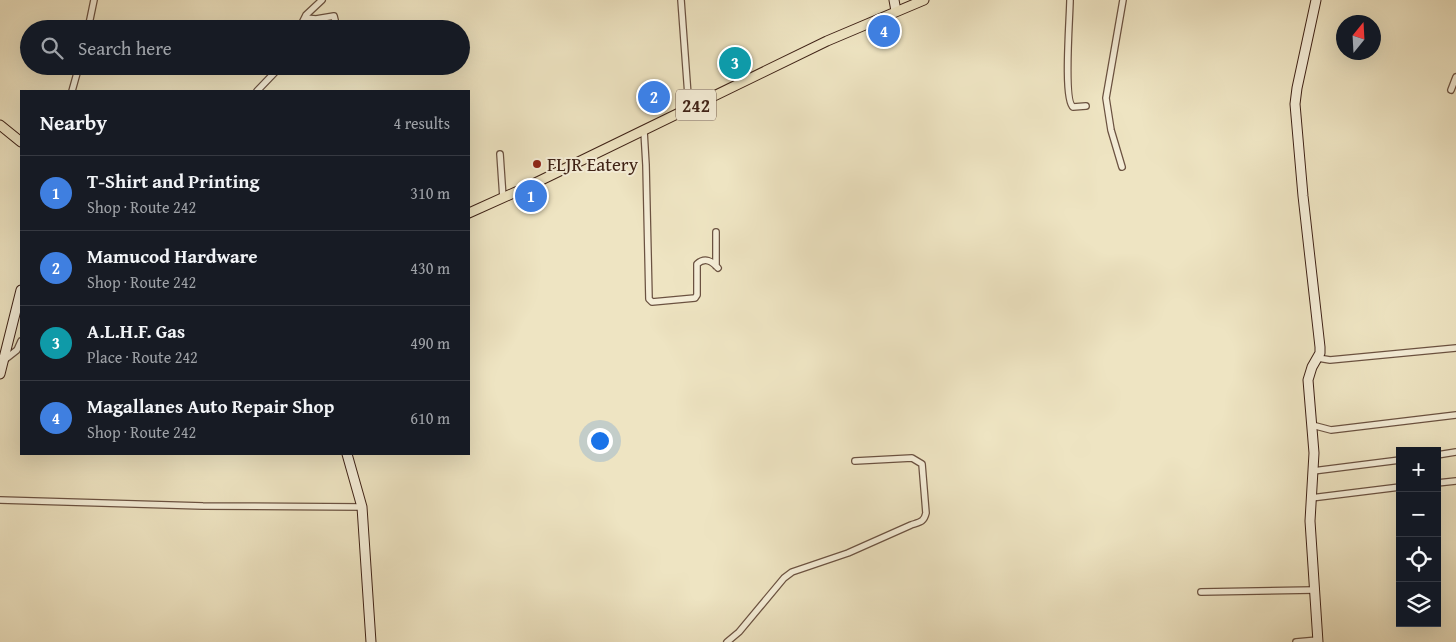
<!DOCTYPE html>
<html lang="en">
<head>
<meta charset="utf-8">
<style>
	:root { --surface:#171b24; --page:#242831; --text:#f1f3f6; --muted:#9ea1a6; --line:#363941; --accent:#c59692 }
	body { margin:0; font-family:"Gentium Book Plus",serif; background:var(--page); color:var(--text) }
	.controls { position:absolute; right:15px; bottom:15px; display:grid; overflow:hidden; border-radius:0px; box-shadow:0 5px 20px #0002 }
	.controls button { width:45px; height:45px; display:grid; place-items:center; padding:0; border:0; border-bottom:1px solid var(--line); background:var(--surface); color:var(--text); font:25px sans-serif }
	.compass { position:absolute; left:1336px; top:15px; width:45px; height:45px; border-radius:50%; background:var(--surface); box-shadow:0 5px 20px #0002; rotate:18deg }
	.you { position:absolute; left:599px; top:440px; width:18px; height:18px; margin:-12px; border:4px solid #fff; border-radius:50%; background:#1a73e8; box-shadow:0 0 0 8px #1a73e833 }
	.badge { display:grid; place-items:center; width:32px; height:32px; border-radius:50%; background:var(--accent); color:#fff; font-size:16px; font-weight:700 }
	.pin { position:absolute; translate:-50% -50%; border:2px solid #fff; box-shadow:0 1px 5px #0006 }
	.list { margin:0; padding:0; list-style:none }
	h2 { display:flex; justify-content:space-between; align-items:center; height:65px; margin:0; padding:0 20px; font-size:21px }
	h2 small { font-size:16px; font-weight:400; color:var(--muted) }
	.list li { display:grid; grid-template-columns:32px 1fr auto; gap:15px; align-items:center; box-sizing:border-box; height:75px; padding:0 20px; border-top:1px solid var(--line) }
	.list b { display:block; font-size:19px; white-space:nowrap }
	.list p { margin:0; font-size:16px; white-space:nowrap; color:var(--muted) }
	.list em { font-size:16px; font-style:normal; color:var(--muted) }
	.icon { flex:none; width:28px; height:28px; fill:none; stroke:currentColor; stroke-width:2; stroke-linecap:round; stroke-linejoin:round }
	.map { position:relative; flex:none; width:1456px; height:642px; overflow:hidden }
	.search { position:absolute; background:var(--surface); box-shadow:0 5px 20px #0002; left:20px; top:20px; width:450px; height:55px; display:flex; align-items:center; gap:12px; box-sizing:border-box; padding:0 18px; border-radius:28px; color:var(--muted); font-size:19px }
	.panel { position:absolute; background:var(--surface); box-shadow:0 5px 20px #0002; left:20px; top:90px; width:450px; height:365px; border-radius:0px }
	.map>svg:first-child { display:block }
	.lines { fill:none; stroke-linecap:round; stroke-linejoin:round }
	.street-casing { stroke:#6b5241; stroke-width:8 }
	.secondary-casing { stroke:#3f2216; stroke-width:11 }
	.primary-casing { stroke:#3f2216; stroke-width:11 }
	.street { stroke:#f4edd7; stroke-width:5.5 }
	.secondary { stroke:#f4edd7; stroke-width:9 }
	.primary { stroke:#eee4c2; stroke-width:9 }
	.poi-dot { fill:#8f2418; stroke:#f4edd7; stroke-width:2 }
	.labels { text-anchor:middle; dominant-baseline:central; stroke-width:4; stroke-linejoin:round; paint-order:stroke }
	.shield { fill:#f4edd7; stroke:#755f50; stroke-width:1 }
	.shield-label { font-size:18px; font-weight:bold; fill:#3f2216 }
	.poi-label { font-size:19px; fill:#3f2216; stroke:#f4edd7; text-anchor:start }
</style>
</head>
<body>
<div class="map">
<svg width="1456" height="642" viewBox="0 0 1456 642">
	<rect width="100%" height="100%" fill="#eee4c2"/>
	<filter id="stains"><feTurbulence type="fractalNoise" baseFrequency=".004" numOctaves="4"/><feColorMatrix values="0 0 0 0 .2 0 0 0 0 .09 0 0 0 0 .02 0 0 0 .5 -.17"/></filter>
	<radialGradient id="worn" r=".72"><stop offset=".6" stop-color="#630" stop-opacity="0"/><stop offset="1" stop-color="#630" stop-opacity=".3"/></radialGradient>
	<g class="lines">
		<defs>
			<path id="street" d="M681,0L689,109
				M1070,0C1070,16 1063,100 1073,107L1086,106
				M305,18L316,19L334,16L337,28
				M88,29L94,0
				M299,29L306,15L322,0
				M1451,90L1456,77
				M72,91L79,66
				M257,91L281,66
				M644,131L646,165L649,299L652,302L695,298L697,295V264C705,257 712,261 718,268
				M500,154L503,198
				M1122,167L1111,130L1106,98L1123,0
				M716,232V266
				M1318,358L1330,360L1456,348
				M3,361L17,350L21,341
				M1312,425L1331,430L1456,415
				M1437,455L1456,452
				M1313,471L1400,460
				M1437,483L1456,481
				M1311,498L1400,487
				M0,500L203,506L362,507
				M1201,592L1314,590
				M727,642L739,632L784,578L792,572L848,553L911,525C920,522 924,522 926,513L922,464L912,458L855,461
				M1296,642L1318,640"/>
			<path id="secondary" d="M894,0L896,11
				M1316,0L1297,88L1295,104L1303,196L1320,347V353L1312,367L1308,380L1314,453L1310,521L1318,642
				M0,374L21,290
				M347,454L362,507L371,642"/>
			<path id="primary" d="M0,125L21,142
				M469,213L529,186L827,41L924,0"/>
		</defs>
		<use href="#street" class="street-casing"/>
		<use href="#secondary" class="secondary-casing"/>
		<use href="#primary" class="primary-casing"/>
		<use href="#street" class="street"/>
		<use href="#secondary" class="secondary"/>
		<use href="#primary" class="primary"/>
	</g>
	<circle class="poi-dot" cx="537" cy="164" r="5"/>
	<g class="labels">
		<rect class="shield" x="676" y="89.5" width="40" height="31" rx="4"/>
		<g class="shield-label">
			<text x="696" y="105">242</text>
		</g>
		<g class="poi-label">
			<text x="547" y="164">FLJR Eatery</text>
		</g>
	</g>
	<rect width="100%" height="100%" filter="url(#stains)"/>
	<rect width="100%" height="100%" fill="url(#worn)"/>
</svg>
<div class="controls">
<button>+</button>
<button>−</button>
<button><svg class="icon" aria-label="locate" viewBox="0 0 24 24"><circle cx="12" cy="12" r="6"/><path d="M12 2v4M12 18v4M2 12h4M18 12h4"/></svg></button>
<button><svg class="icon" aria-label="layers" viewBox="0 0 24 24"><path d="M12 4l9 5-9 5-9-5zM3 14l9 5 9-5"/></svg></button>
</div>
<svg class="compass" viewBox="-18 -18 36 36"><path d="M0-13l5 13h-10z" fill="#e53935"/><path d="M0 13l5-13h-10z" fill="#9ea1a6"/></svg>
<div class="you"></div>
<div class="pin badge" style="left:531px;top:196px;background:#3f7fe0">1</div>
<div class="pin badge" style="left:654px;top:97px;background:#3f7fe0">2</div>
<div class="pin badge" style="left:735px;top:63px;background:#0f9aa8">3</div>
<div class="pin badge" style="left:884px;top:31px;background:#3f7fe0">4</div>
<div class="search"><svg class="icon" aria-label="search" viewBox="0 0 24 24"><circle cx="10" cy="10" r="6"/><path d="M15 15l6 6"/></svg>Search here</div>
<section class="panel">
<h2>Nearby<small>4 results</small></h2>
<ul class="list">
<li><span class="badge" style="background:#3f7fe0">1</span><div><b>T-Shirt and Printing</b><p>Shop · Route 242</p></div><em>310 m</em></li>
<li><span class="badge" style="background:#3f7fe0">2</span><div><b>Mamucod Hardware</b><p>Shop · Route 242</p></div><em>430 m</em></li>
<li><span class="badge" style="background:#0f9aa8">3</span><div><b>A.L.H.F. Gas</b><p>Place · Route 242</p></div><em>490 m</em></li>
<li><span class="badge" style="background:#3f7fe0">4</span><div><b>Magallanes Auto Repair Shop</b><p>Shop · Route 242</p></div><em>610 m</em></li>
</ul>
</section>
</div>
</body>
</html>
